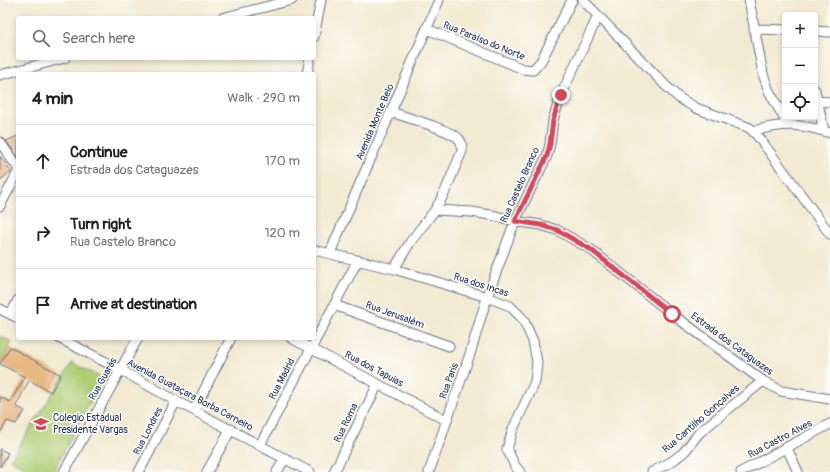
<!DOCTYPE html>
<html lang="en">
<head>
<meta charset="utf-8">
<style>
	:root { --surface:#fff; --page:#f2f2f2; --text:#202124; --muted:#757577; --line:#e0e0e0 }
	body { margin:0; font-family:Pangolin,sans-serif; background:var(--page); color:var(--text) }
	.controls { position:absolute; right:12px; top:12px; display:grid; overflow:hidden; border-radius:4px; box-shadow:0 2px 6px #0003 }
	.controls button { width:36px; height:36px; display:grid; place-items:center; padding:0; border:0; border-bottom:1px solid var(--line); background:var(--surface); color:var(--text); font:20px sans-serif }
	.stop { position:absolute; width:12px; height:12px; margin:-9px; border:3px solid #d1495b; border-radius:50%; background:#fff }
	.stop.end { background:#d1495b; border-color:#fff; box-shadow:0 1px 4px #0008 }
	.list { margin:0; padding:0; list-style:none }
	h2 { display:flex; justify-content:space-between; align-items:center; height:52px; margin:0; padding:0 16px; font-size:17px }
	h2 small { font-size:13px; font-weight:400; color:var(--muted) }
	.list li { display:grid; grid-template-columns:26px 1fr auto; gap:12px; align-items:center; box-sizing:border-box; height:72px; padding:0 16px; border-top:1px solid var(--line) }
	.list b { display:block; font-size:15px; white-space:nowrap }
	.list p { margin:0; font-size:13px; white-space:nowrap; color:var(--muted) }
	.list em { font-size:13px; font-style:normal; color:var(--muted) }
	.icon { flex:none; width:22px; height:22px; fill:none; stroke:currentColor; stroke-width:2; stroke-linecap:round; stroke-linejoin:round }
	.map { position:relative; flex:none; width:830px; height:472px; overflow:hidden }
	.search { position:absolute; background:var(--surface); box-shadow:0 2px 6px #0003; left:16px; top:16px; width:300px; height:44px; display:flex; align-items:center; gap:10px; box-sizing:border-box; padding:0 14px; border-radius:4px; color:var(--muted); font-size:15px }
	.panel { position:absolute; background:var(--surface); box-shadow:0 2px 6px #0003; left:16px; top:72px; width:300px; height:268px; border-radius:4px }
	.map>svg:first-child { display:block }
	.green { fill:#afcd74; stroke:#657e69 }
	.building { fill:#e8b883 }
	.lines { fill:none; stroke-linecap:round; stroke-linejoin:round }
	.minor-casing { stroke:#667087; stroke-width:11 }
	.minor { stroke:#fff; stroke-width:9 }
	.route { stroke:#d1495b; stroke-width:5 }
	.labels { text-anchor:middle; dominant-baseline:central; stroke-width:3; stroke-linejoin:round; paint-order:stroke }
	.street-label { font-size:10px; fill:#1b2f5e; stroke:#fdfcf7 }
	.poi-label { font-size:10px; fill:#1b2f5e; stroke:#fdfcf7; text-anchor:start }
</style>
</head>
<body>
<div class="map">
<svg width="830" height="472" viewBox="0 0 830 472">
	<rect width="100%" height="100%" fill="#fdfcf7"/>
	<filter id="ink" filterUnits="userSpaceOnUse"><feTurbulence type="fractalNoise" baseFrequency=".025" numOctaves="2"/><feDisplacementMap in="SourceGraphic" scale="8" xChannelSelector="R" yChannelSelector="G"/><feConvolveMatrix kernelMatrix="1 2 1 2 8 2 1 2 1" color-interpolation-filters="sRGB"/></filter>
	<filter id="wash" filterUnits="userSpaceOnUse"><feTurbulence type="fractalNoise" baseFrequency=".012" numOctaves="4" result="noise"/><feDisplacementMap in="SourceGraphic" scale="16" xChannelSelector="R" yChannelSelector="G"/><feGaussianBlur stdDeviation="0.9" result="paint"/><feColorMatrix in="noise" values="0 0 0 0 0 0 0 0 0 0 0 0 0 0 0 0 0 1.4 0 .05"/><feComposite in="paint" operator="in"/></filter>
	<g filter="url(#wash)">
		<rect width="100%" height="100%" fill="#f2ead2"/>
		<path class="green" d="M0,336L12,342L0,364Z
			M72,363L103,378L53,472H35L10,460Z"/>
		<g id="blocks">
			<path class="building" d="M18,136V157L6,141Z
				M0,156L11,172L0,180Z
				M10,347L61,375L51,392L29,380L16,406L25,411L16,424L7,421L0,433V397L10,402L25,377L0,364Z
				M0,449L8,453L0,467Z"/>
		</g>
	</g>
	<g filter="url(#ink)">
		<use href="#blocks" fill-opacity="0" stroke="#667087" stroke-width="1"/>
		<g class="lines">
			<defs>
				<path id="minor" d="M583,0L665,85L679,98L696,108L750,128L760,139L830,234
					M749,0L763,74L769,91L788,125
					M222,18L292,0
					M427,29L523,69L533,70L541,61L572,0
					M754,29L785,30
					M815,31L830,32
					M314,37L321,0
					M307,74L310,58
					M0,75L65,58
					M815,90L824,131
					M817,101L830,102
					M391,112C405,117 451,130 459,139C462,142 462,147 462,151L444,194L435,210
					M753,131C784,123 799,123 830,133
					M0,142L18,168
					M0,206L18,172
					M314,250L394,269L487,297L510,306L523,319L533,341L537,362L535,382L513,429L507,449L515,466L520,472
					M330,253L439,0
					M394,269L411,241L435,210L472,212L496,216L515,221L541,225L557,230L590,249L672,314L763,381L781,391L830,399
					M334,305L449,346
					M0,309L18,318
					M11,314L18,300
					M59,338L121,370L176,401L310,472
					M291,338L446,420
					M194,410L231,338
					M260,445L358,260
					M787,448L798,472
					M64,472L138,338
					M139,472L176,401
					M207,472L231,429
					M277,472L285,458
					M334,472L378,384
					M429,472L470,354L487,297L515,221L547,156L550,144L553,120L561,95L598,16
					M652,472L671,462L684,452L699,433L711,423L763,381
					M741,472L830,424"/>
			</defs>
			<use href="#minor" class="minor-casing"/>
			<use href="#minor" class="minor"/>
		</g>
	</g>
	<g class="lines" filter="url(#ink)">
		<path class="route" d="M561,95L553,120L550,144L547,156L515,221L541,225L557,230L590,249L672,314"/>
	</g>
	<defs>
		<symbol id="school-bare" viewBox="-9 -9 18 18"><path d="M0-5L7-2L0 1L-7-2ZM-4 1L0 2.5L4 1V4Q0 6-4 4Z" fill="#d1495b" stroke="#fdfcf7" stroke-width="2.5" paint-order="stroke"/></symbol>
	</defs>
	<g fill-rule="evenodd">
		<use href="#school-bare" x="30" y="413" width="22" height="22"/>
	</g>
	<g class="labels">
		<g class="street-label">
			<text transform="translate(484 41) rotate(22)">Rua Paraíso do Norte</text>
			<text transform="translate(375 122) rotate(-67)">Avenida Monte Belo</text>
			<text transform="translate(520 185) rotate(-66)">Rua Castelo Branco</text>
			<text transform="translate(481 285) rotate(18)">Rua dos Incas</text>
			<text transform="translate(395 315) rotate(20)">Rua Jerusalém</text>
			<text transform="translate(732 344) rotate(36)">Estrada dos Cataguazes</text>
			<text transform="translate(374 369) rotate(28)">Rua dos Tapuias</text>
			<text transform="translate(103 379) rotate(-61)">Rua Guarás</text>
			<text transform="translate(282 379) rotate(-63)">Rua Madrid</text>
			<text transform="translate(449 381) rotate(-70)">Rua Paris</text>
			<text transform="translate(190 395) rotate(28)">Avenida Guataçara Borba Carneiro</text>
			<text transform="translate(701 419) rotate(-41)">Rua Cantilho Gonçalves</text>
			<text transform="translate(346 423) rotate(-64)">Rua Roma</text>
			<text transform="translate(148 431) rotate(-63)">Rua Londres</text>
			<text transform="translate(780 439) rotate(-28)">Rua Castro Alves</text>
		</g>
		<g class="poi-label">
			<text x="53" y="418">Colegio Estadual<tspan x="53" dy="12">Presidente Vargas</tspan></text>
		</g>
	</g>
</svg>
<div class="controls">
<button>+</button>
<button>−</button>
<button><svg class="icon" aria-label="locate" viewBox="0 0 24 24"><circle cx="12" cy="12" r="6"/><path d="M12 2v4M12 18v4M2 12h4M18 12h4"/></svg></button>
</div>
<div class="stop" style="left:672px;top:314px"></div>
<div class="stop end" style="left:561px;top:95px"></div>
<div class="search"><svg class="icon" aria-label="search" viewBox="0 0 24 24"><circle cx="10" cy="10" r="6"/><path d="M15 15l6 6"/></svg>Search here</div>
<section class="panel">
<h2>4 min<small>Walk · 290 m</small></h2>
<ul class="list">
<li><svg class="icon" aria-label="ahead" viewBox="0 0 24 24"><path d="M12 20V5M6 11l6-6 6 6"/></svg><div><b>Continue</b><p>Estrada dos Cataguazes</p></div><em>170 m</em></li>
<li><svg class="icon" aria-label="right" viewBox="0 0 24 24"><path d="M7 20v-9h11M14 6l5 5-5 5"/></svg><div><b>Turn right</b><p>Rua Castelo Branco</p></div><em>120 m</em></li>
<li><svg class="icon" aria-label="arrive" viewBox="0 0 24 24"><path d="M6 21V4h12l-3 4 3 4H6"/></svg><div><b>Arrive at destination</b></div></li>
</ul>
</section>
</div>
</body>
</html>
